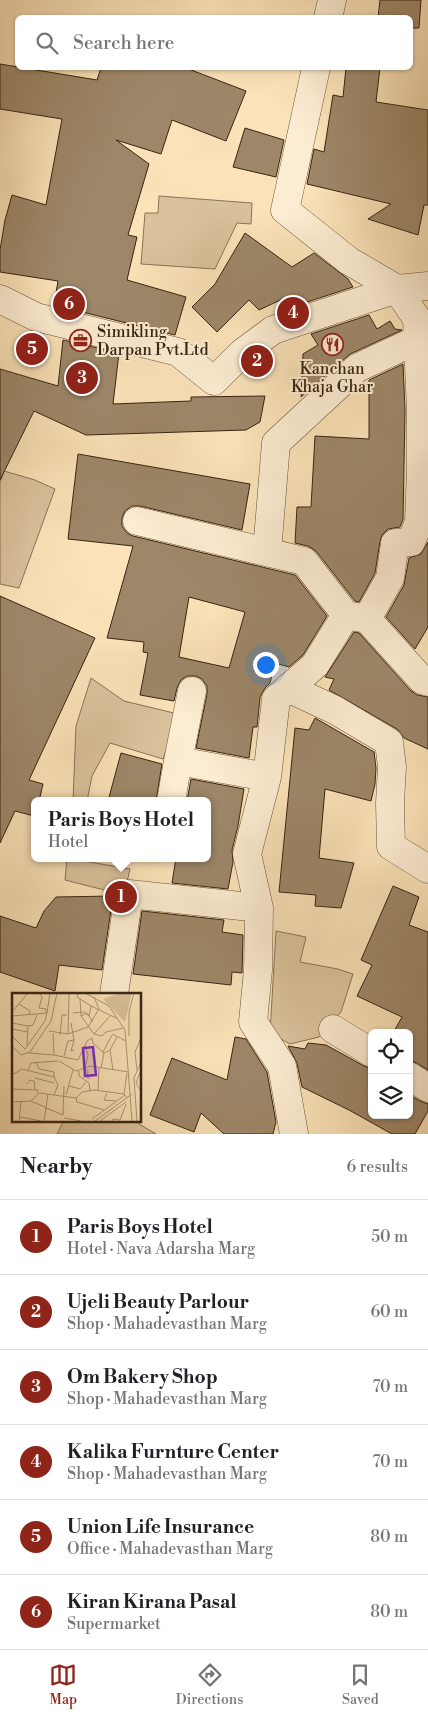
<!DOCTYPE html>
<html lang="en">
<head>
<meta charset="utf-8">
<style>
	:root { --surface:#fff; --page:#f6f6f6; --text:#202124; --muted:#757577; --line:#e0e0e0; --accent:#8f2418 }
	body { margin:0; font-family:"Libre Bodoni",serif; background:var(--page); color:var(--text) }
	.controls { position:absolute; right:15px; bottom:15px; display:grid; overflow:hidden; border-radius:8px; box-shadow:0 1px 4px #0004 }
	.controls button { width:45px; height:45px; display:grid; place-items:center; padding:0; border:0; border-bottom:1px solid var(--line); background:var(--surface); color:var(--text); font:25px sans-serif }
	.you { position:absolute; left:265px; top:664px; width:18px; height:18px; margin:-12px; border:4px solid #fff; border-radius:50%; background:#1a73e8; box-shadow:0 0 0 8px #1a73e833 }
	.badge { display:grid; place-items:center; width:32px; height:32px; border-radius:50%; background:var(--accent); color:#fff; font-size:16px; font-weight:700 }
	.pin { position:absolute; translate:-50% -50%; border:2px solid #fff; box-shadow:0 1px 5px #0006 }
	.popup { position:absolute; left:31px; top:797px; width:180px; height:65px; box-sizing:border-box; display:grid; place-content:center; border-radius:8px; background:var(--surface); filter:drop-shadow(0 1px 4px #0005); font-size:16px; white-space:nowrap; color:var(--muted) }
	.popup b { font-size:19px; color:var(--text) }
	.popup::after { content:''; position:absolute; left:50%; top:100%; margin-left:-10px; border:10px solid transparent; border-top-color:var(--surface) }
	.list { margin:0; padding:0; list-style:none }
	h2 { display:flex; justify-content:space-between; align-items:center; height:65px; margin:0; padding:0 20px; font-size:21px }
	h2 small { font-size:16px; font-weight:400; color:var(--muted) }
	.list li { display:grid; grid-template-columns:32px 1fr auto; gap:15px; align-items:center; box-sizing:border-box; height:75px; padding:0 20px; border-top:1px solid var(--line) }
	.list b { display:block; font-size:19px; white-space:nowrap }
	.list p { margin:0; font-size:16px; white-space:nowrap; color:var(--muted) }
	.list em { font-size:16px; font-style:normal; color:var(--muted) }
	.icon { flex:none; width:28px; height:28px; fill:none; stroke:currentColor; stroke-width:2; stroke-linecap:round; stroke-linejoin:round }
	.map { position:relative; flex:none; width:428px; height:1134px; overflow:hidden }
	.search { position:absolute; background:var(--surface); box-shadow:0 1px 4px #0004; left:15px; right:15px; top:15px; height:55px; display:flex; align-items:center; gap:12px; box-sizing:border-box; padding:0 18px; border-radius:8px; color:var(--muted); font-size:19px }
	.sheet { height:515px; background:var(--surface) }
	nav { display:flex; justify-content:space-around; align-items:center; box-sizing:border-box; height:70px; border-top:1px solid var(--line); background:var(--surface); font-size:14px; color:var(--muted) }
	nav a { display:grid; justify-items:center; gap:2px }
	nav .on { color:var(--accent) }
	.map>svg:first-child { display:block }
	.green { fill:#dac29c; stroke:#897357 }
	.building { fill:#9d8768; stroke:#382412; fill-rule:evenodd }
	.lines { fill:none; stroke-linecap:round; stroke-linejoin:round }
	.minor-casing { stroke:#69543c; stroke-width:29 }
	.minor { stroke:#fcecd1; stroke-width:28 }
	.labels { text-anchor:middle; dominant-baseline:central; stroke-width:4; stroke-linejoin:round; paint-order:stroke }
	.poi-label { font-size:16px; fill:#382412; stroke:#fcecd1; text-anchor:start }
	.inset-road { fill:none; stroke:#ad9676; stroke-width:1 }
	.view { fill:#7b2cbf; fill-opacity:0.15; stroke:#7b2cbf; stroke-width:2.5 }
	.inset-edge { fill:none; stroke:#382412; stroke-width:2.5 }
</style>
</head>
<body>
<div class="map">
<svg width="428" height="1134" viewBox="0 0 428 1134">
	<rect width="100%" height="100%" fill="#fbe2b8"/>
	<filter id="stains"><feTurbulence type="fractalNoise" baseFrequency=".004" numOctaves="4"/><feColorMatrix values="0 0 0 0 .2 0 0 0 0 .09 0 0 0 0 .02 0 0 0 .5 -.17"/></filter>
	<radialGradient id="worn" r=".72"><stop offset=".6" stop-color="#630" stop-opacity="0"/><stop offset="1" stop-color="#630" stop-opacity=".3"/></radialGradient>
	<path class="green" d="M159,196L252,203L251,224L237,223L215,269L141,264L145,213H158Z
		M4,471L35,480L55,489L19,588L0,584V483Z
		M91,678L124,701L178,714L163,759L110,743L92,776L87,801H73L76,726Z
		M67,858H78V860L130,869L124,895L65,880Z
		M276,931L306,937L300,962L338,969L353,974L341,1012L319,1037L290,1044L270,1033Z
		M64,1120H139V1124L156,1134H57Z"/>
	<path class="building" d="M380,0H421L419,28H410V18H378Z
		M0,64L97,80L101,68H186L246,91L226,141L172,120L161,154L116,140L149,164L128,235L137,237L127,280L186,297L175,335L54,305L58,281L0,272V250L5,220L12,195L46,205L62,119L0,109Z
		M346,68H380L376,102L428,110V205H424L418,235L368,219L391,204L307,184L314,149L324,152L333,95L343,97Z
		M245,128L284,140L276,177L233,167Z
		M245,233L292,267L314,253L348,279L353,287L295,306L289,296L259,310L249,300L217,332L192,307L215,284Z
		M369,315L377,329L390,321L395,329L402,330L350,354L301,397L303,354L318,345L311,334Z
		M63,340L119,353L113,404L191,401V397L265,396L260,422L246,430L86,435L34,411L0,480V369L58,386Z
		M403,364L405,411L403,519L400,527L388,529L382,535L380,541L375,573L359,602L355,601L316,551L308,546L295,543L297,507H311L315,436L369,439V380Z
		M78,454L250,484L242,530L140,506H132L125,511L122,518V526L127,533L133,536L295,575L327,616L303,655L289,667L275,663L270,683L265,688L260,697L257,727H253L249,758L196,748L207,694V686L202,679L196,676H187L181,680L177,688L174,701L140,695L148,653L143,652L144,642L107,638L133,546L68,539ZM189,597L245,612L229,668L179,657Z
		M428,542V627L415,649L386,617L404,585L409,558L421,554Z
		M0,596L95,638L29,780L43,784L39,801H35L34,816L15,811L0,843Z
		M354,632L359,633L410,690L417,695L428,697V749L404,738L397,729L329,690L334,679L325,677Z
		M315,718L374,752L376,768L375,784L371,801L325,789L319,858L354,863L341,908L315,906L316,895L279,892L295,728L309,730Z
		M121,753L162,764L156,801H108Z
		M191,779L244,789L238,826L232,850L233,862L228,889L172,883L176,858H207V801H187Z
		M393,886L419,897L409,925L428,932V1070L417,1063L409,1060V1033H393L402,1017L357,996L372,965L361,960Z
		M113,896L102,970L59,965L55,991L0,972V916L36,928L44,911L56,897Z
		M142,911L224,920L222,932L243,935L242,973L232,972L231,985L133,974Z
		M235,1037L246,1039L267,1072L276,1122L273,1134H224L201,1113L194,1132L150,1115L172,1058L227,1080Z
		M308,1043L326,1045L364,1066L372,1069V1115H409V1095L420,1101L428,1104V1111L415,1134H392L349,1110L302,1087L297,1063L288,1046L305,1049Z"/>
	<g class="lines">
		<defs>
			<path id="minor" d="M328,18L332,0
				M0,299L36,317L178,352L214,381L242,353L273,330L397,289L428,286
				M137,521L304,561L346,615
				M267,552L276,443L357,368L419,339
				M367,619L422,680L428,682
				M288,688L335,710L389,742L392,767L390,803L391,846L428,869
				M178,761L192,691
				M171,801L178,761L267,777
				M114,994L129,894L259,908
				M333,1029L372,1053
				M409,1076L428,1088
				M294,1134L282,1066L253,1022L258,970L259,908L247,854L267,777L276,699L315,665L346,615L367,619L390,578L395,543L411,542L419,522L421,469V411L417,319L397,289L349,261L285,210L316,68"/>
		</defs>
		<use href="#minor" class="minor-casing"/>
		<use href="#minor" class="minor"/>
	</g>
	<defs>
		<symbol id="office-ring" viewBox="-11 -11 22 22"><circle r="9.5" fill="#fcecd1" stroke="#8f2418" stroke-width="1.5"/><path d="M-6-3h4V-5.5h4V-3h4V5H-6ZM-1-4.5V-3h2v-1.5ZM-6 0V1H6V0Z" fill="#8f2418"/></symbol>
		<symbol id="restaurant-ring" viewBox="-11 -11 22 22"><circle r="9.5" fill="#fcecd1" stroke="#8f2418" stroke-width="1.5"/><path d="M-5-6h1v4h1v-4h1v4h1v-4h1v5L-1.5 .5V6h-2V.5L-5-1ZM5-6V6H3V1.5H1.5Q1.5-4 5-6Z" fill="#8f2418"/></symbol>
	</defs>
	<g fill-rule="evenodd">
		<use href="#office-ring" x="68" y="328" width="25" height="25"/>
		<use href="#restaurant-ring" x="320" y="332" width="25" height="25"/>
	</g>
	<g class="labels">
		<g class="poi-label">
			<text x="97" y="332">Simikling<tspan x="97" dy="18">Darpan Pvt.Ltd</tspan></text>
			<text x="332" y="369" text-anchor="middle">Kanchan<tspan x="332" dy="18">Khaja Ghar</tspan></text>
		</g>
	</g>
	<g transform="translate(12 993)">
		<rect width="129" height="129" fill="#fbe2b8"/>
		<path d="M108,0H120L113,29L91,6Z" fill="#dac29c"/>
		<path class="inset-road" d="M27,0L30,4L27,15L34,16V20M66,0L65,4L79,13L104,25M73,0L97,13L113,37L120,128M80,0H103M68,5L69,23L82,41L90,43L94,39L111,35M7,11L18,18L17,22M0,19L16,0M61,20L72,19L77,23L79,13M0,23L35,20L38,0M69,23L75,20L81,29M0,30L16,33L15,52M59,30L62,47L59,58L62,57M16,33L21,32L25,22M0,36L16,39M37,38L56,41L76,34L87,16L82,4M56,41L57,0M82,41L98,23M100,41L114,48M48,42L50,22H55M0,43L13,56L33,28L35,20M117,43V19L122,0M80,45L81,50L92,60M73,52L76,62L73,75L76,78L75,85H78M0,53L9,62L18,59L39,28L45,0M91,59L100,42M17,60L42,62L41,41M42,62L66,67L75,48L80,45M52,63L56,48L62,47M47,68L64,78L78,73L117,79M24,69L27,76L42,79V84M89,75L92,60L98,57M16,77L19,70L46,68M101,77L98,57L105,44M125,77L123,59L129,45M129,77L124,90L129,98M67,78V83L77,90L78,98M0,82L10,76L42,84L46,92L42,102M23,85L42,90M15,91L18,87L22,88L23,97M57,93L68,96L74,89M0,96L26,97L25,100M86,98L87,75M95,100L92,107L104,108M112,101L115,80M54,102L61,77M64,105L70,99L82,97L112,101L115,105M64,105L65,109L92,117M19,108L27,100L64,105M0,109L19,108L35,115M34,115L51,122M51,122L52,93M8,124L29,128M52,125L69,128M80,126L113,102M7,128L9,108M32,128L36,101M83,128L120,101M88,128L114,109M100,128L101,126L108,127L114,111M125,128L122,85L129,69"/>
		<path class="view" d="M81,54L84,82L73,83L71,55Z"/>
		<rect width="129" height="129" class="inset-edge"/>
	</g>
	<rect width="100%" height="100%" filter="url(#stains)"/>
	<rect width="100%" height="100%" fill="url(#worn)"/>
</svg>
<div class="controls">
<button><svg class="icon" aria-label="locate" viewBox="0 0 24 24"><circle cx="12" cy="12" r="6"/><path d="M12 2v4M12 18v4M2 12h4M18 12h4"/></svg></button>
<button><svg class="icon" aria-label="layers" viewBox="0 0 24 24"><path d="M12 4l9 5-9 5-9-5zM3 14l9 5 9-5"/></svg></button>
</div>
<div class="you"></div>
<div class="pin badge" style="left:121px;top:897px">1</div>
<div class="popup"><b>Paris Boys Hotel</b>Hotel</div>
<div class="pin badge" style="left:257px;top:361px">2</div>
<div class="pin badge" style="left:82px;top:378px">3</div>
<div class="pin badge" style="left:293px;top:313px">4</div>
<div class="pin badge" style="left:32px;top:349px">5</div>
<div class="pin badge" style="left:69px;top:304px">6</div>
<div class="search"><svg class="icon" aria-label="search" viewBox="0 0 24 24"><circle cx="10" cy="10" r="6"/><path d="M15 15l6 6"/></svg>Search here</div>
</div>
<section class="sheet">
<h2>Nearby<small>6 results</small></h2>
<ul class="list">
<li><span class="badge">1</span><div><b>Paris Boys Hotel</b><p>Hotel · Nava Adarsha Marg</p></div><em>50 m</em></li>
<li><span class="badge">2</span><div><b>Ujeli Beauty Parlour</b><p>Shop · Mahadevasthan Marg</p></div><em>60 m</em></li>
<li><span class="badge">3</span><div><b>Om Bakery Shop</b><p>Shop · Mahadevasthan Marg</p></div><em>70 m</em></li>
<li><span class="badge">4</span><div><b>Kalika Furnture Center</b><p>Shop · Mahadevasthan Marg</p></div><em>70 m</em></li>
<li><span class="badge">5</span><div><b>Union Life Insurance</b><p>Office · Mahadevasthan Marg</p></div><em>80 m</em></li>
<li><span class="badge">6</span><div><b>Kiran Kirana Pasal</b><p>Supermarket</p></div><em>80 m</em></li>
</ul>
</section>
<nav>
<a class="on"><svg class="icon" aria-label="map" viewBox="0 0 24 24"><path d="M3 6l6-2 6 2 6-2v14l-6 2-6-2-6 2zM9 4v14M15 6v14"/></svg>Map</a>
<a><svg class="icon" aria-label="directions" viewBox="0 0 24 24"><path d="M12 3l9 9-9 9-9-9zM9 14v-3h6M13 9l2 2-2 2"/></svg>Directions</a>
<a><svg class="icon" aria-label="saved" viewBox="0 0 24 24"><path d="M7 4h10v16l-5-4-5 4z"/></svg>Saved</a>
</nav>
</body>
</html>
